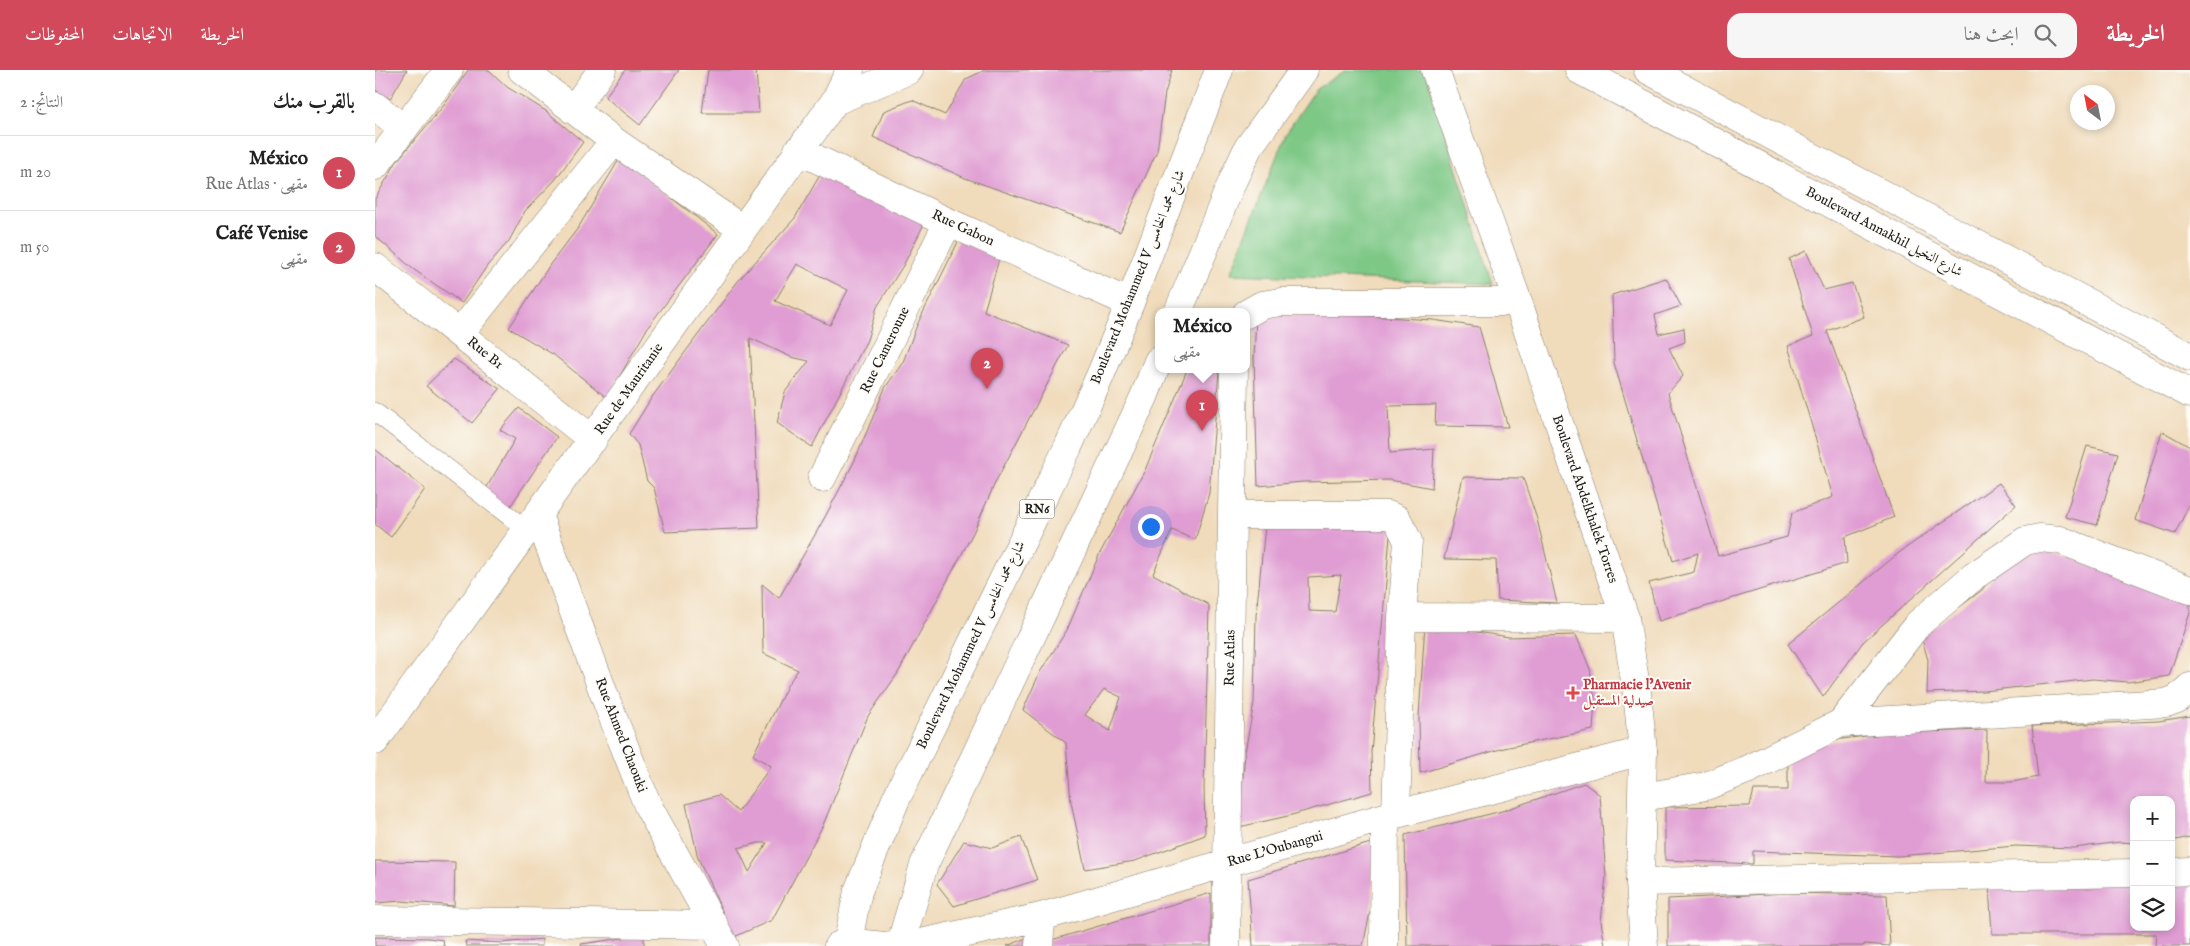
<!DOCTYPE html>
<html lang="ar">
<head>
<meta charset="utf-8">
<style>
	:root { --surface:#fff; --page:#f6f6f6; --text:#222; --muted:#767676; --line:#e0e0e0; --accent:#d1495b }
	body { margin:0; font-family:"IM FELL English",Amiri,serif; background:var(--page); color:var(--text); direction:rtl }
	.controls { position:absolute; right:15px; bottom:15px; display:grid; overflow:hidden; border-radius:10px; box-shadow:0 2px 8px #0003 }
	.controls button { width:45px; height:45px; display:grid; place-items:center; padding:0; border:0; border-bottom:1px solid var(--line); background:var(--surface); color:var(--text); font:25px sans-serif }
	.compass { position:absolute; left:1695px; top:15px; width:45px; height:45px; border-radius:50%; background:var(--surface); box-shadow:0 2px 8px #0003; rotate:328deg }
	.you { position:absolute; left:775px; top:456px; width:18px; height:18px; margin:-12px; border:4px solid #fff; border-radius:50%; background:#1a73e8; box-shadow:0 0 0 8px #1a73e833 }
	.badge { display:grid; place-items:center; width:32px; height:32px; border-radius:50%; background:var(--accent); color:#fff; font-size:16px; font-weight:700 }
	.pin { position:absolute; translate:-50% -41px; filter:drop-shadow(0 1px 2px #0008) }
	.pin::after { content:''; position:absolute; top:26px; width:18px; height:15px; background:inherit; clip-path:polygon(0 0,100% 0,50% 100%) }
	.popup { position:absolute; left:780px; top:238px; width:95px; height:65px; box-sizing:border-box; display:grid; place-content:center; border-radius:10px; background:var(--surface); filter:drop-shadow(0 1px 4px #0005); font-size:16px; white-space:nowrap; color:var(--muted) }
	.popup b { font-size:19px; color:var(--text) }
	.popup::after { content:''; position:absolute; left:50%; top:100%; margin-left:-10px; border:10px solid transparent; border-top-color:var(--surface) }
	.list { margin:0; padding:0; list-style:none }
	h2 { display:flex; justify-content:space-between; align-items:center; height:65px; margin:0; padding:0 20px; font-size:21px }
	h2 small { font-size:16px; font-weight:400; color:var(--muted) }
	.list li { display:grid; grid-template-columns:32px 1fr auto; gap:15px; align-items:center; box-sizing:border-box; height:75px; padding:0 20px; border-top:1px solid var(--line) }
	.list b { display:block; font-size:19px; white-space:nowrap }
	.list p { margin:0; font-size:16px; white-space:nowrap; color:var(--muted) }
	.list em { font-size:16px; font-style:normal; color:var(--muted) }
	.icon { flex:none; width:28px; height:28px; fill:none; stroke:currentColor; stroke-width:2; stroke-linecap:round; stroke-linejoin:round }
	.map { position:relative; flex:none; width:1815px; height:876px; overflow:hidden; direction:ltr }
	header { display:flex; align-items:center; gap:30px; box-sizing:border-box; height:70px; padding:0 25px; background:var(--accent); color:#fff }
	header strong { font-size:24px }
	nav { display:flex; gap:28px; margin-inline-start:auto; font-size:18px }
	.search { width:350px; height:45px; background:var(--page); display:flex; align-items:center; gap:12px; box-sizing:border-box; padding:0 18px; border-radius:15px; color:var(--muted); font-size:19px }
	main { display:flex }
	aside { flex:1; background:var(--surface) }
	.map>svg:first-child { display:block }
	.green { fill:#7ec886; stroke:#4d7251 }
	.building { fill:#e09dd3; fill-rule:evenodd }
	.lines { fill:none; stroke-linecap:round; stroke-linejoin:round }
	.lane-casing { stroke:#867c6c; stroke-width:19 }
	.street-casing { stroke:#867c6c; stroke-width:29 }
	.secondary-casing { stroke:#867c6c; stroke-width:29 }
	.primary-casing { stroke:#867c6c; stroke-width:29 }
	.lane { stroke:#fff; stroke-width:18 }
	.street { stroke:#fff; stroke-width:28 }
	.secondary { stroke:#fff; stroke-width:28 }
	.primary { stroke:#fff; stroke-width:28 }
	.health-dot { fill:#e0444e; stroke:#fdfcf7; stroke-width:2 }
	.labels { text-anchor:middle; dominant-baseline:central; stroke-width:4; stroke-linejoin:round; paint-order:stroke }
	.shield { fill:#fdfcf7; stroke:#605f5e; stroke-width:1 }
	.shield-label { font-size:12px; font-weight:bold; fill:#1c1c1c }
	.street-label { font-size:14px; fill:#1c1c1c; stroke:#fdfcf7 }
	.health-label { font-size:14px; font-weight:bold; fill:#be3a42; stroke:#fdfcf7; text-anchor:start }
</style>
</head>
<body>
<header>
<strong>الخريطة</strong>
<div class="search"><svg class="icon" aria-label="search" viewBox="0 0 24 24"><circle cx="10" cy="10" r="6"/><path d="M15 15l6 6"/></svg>ابحث هنا</div>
<nav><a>الخريطة</a><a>الاتجاهات</a><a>المحفوظات</a></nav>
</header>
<main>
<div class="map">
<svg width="1815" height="876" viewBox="0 0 1815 876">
	<rect width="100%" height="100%" fill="#fdfcf7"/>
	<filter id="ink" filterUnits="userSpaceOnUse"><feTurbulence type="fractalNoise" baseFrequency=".02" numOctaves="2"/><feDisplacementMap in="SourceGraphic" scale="10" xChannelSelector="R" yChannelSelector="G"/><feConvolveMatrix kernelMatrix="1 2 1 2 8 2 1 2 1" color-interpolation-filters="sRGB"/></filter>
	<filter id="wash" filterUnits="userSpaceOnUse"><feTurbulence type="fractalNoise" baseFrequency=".0096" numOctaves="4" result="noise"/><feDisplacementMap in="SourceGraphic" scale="20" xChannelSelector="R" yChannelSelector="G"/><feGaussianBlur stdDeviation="1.12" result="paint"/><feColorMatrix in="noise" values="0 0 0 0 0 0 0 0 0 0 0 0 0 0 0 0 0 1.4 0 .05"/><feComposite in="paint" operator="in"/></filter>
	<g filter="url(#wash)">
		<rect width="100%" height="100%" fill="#f0dbbb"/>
		<path class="green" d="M971,0H1045L1051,3L1118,214L855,204L911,63L941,19Z"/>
		<g id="blocks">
			<path class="building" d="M0,0H32L15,29L0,20Z
				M93,0H114L132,17L171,41L208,72L180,110L150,141L134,171L112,196L87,233L38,199L0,166V129L22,91L70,34Z
				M250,0H304L265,55L230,27Z
				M333,0H381L384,43H327Z
				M610,0H797L790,23L782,81L745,162L590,108L498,67L509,41L537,30L570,45L591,9Z
				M245,88L343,164L273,257L232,328L179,285L134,258L176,193L203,158Z
				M445,105L550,152L529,194L502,237L492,270L437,377L402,353L410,322L434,291L416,287L375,268L384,458L290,462L279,418L272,411L263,375L254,364L277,327L363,211L420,148ZM422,194L473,220L455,255L400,231Z
				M584,170L624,189L609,241L693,275L621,411L598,463L523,603L493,646L448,755L397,850L359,867L323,788L311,734L344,725L363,742L396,696L378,685L413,614L423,600L388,583L387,514L404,528L450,447L480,390L510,318L528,292L542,255ZM383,773H392L374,802L363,778Z
				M1431,181L1449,220L1477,213L1489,247L1452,261L1519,447L1470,467L1472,493L1284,551L1274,513L1319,502L1323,483L1298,491L1239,293L1237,225L1291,208L1306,236L1280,245L1284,264L1309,258L1310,272L1294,278L1308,306L1293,323L1343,486L1412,467L1417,443L1458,427L1413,276L1438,266L1414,189Z
				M977,245L1058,250L1104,257L1133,357L1060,356L1061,335L1013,336L1015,383L1059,379L1057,418L1015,410L928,412L883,416L879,289L881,246Z
				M79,289L125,319L97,353L51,316Z
				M812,300H844L834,423L820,470L797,460L778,504L834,535L829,718L830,765L760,791L710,799L696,732L691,673L648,640L665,602L692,560L724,485L770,400ZM729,619L746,627L735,661L710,645Z
				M144,338L182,367L132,441L109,422L140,369L125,360Z
				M1787,361L1815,377V433L1800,464L1760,450Z
				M1712,376L1743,383L1722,455L1690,447Z
				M0,379L50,419L16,467L0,454Z
				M1088,407L1148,408L1162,449L1182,533L1123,530L1121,490L1069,489Z
				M1624,413L1641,435L1488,572L1448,627L1413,574L1525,482Z
				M1016,455L996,682L997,722L913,746L864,757L870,682L879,633L881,546L890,456ZM966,505L960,542L934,541L933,507Z
				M1652,480L1674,481L1715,492L1815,530V543L1794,606L1752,612L1718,609L1609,621L1552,623L1553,590L1546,566L1607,520L1626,494Z
				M1050,554L1134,567L1201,565L1215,599L1220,631L1218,660L1129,678L1045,703L1044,646Z
				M1815,646V767L1796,771V730H1759V773L1745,772L1699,778L1641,776L1523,786L1378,781V794L1290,790V737L1375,736L1379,720H1413V692L1435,677L1467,669L1516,663L1612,660L1611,712H1637L1663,707L1657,656L1784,651Z
				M1209,713L1225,725L1231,807L1226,851L1230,876H1032L1030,765L1127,741Z
				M646,767L662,810L579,836L562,814L589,771L617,778Z
				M999,772L998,828L988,876H878L873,809Z
				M0,791L80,792L79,836L27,831L0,833Z
				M1815,808V876H1780L1781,864H1617L1614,816L1759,812V857H1796V810Z
				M836,823V876H674L673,871Z
				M1414,823L1512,825L1515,876L1489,874V876H1293V829Z
				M269,865V876H206V874Z
				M0,867L53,868L68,870L69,876H0Z
				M651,868V876H632Z
				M167,869V876H91L90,871L127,873Z"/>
		</g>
	</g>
	<g filter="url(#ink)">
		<use href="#blocks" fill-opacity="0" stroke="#867c6c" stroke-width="1"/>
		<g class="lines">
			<defs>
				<path id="lane" d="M0,342L152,460"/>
				<path id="street" d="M147,0L239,71L367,159
					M460,31L475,0
					M0,36L29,59
					M198,40L227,0
					M423,80L573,152L755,233
					M0,96L74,0
					M0,197L218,370
					M871,244L887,235L906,232H1143
					M85,263L239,71
					M447,408L573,152
					M163,445L233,635L273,736L350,876
					M857,445H1013L1022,449L1033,471L1027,547L1021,744
					M1027,547L1250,548
					M1466,653L1543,554L1599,506L1650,471L1665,468L1685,470L1815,520
					M0,671L460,31L534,0
					M1268,727L1331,716L1374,699L1466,653L1791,633L1802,629L1815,617
					M1796,802L1815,801
					M1265,812L1759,803
					M0,850L339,855
					M463,876L472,872L509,876
					M532,876L666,847L1010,747L1268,681
					M664,876L666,847
					M851,876L859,300
					M1009,876L1010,747"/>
				<path id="secondary" d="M1060,0L1143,232L1250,548L1262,623L1268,681L1265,812L1269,876
					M1204,0L1815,324
					M1273,0L1815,287"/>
				<path id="primary" d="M803,242L858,110L873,78L929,0
					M472,876L483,821L521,729L693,377L725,306L755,233L844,0
					M525,876L549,795L769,327L783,291"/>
			</defs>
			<use href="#lane" class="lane-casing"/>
			<use href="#street" class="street-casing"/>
			<use href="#secondary" class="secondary-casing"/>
			<use href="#primary" class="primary-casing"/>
			<use href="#lane" class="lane"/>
			<use href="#street" class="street"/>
			<use href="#secondary" class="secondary"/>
			<use href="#primary" class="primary"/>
		</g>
	</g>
	<path class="health-dot" d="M1195.5 615.5h5v5h5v5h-5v5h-5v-5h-5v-5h5z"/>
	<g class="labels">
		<rect class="shield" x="644.5" y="429.5" width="35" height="19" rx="4"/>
		<g class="shield-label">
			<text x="662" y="439">RN6</text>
		</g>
		<g class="street-label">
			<text transform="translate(588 158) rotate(25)">Rue Gabon</text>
			<text transform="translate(1509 162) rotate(28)">Boulevard Annakhil شارع النخيل</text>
			<text transform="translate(763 207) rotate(-68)">Boulevard Mohammed V شارع محمد الخامس</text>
			<text transform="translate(510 280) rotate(-64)">Rue Cameroune</text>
			<text transform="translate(110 283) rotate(39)">Rue B1</text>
			<text transform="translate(254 319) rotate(-55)">Rue de Mauritanie</text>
			<text transform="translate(1210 429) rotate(71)">Boulevard Abdelkhalek Torres</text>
			<text transform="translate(596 575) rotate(-64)">Boulevard Mohammed V شارع محمد الخامس</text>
			<text transform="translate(855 588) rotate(-89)">Rue Atlas</text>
			<text transform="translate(246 665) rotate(69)">Rue Ahmed Chaouki</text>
			<text transform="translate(900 779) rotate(-16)">Rue L'Oubangui</text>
		</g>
		<g class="health-label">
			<text x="1208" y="615">Pharmacie l’Avenir<tspan x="1208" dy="16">صيدلية المستقبل</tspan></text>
		</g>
	</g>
</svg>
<div class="controls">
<button>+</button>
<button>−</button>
<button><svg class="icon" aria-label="layers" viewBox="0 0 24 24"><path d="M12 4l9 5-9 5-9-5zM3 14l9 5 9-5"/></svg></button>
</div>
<svg class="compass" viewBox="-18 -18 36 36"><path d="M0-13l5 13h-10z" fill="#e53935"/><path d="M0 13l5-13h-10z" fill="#767676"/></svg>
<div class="you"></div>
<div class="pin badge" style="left:827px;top:361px">1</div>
<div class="popup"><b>México</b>مقهى</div>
<div class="pin badge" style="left:612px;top:319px">2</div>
</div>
<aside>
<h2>بالقرب منك<small>النتائج: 2</small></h2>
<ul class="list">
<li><span class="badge">1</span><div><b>México</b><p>مقهى · Rue Atlas</p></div><em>20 m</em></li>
<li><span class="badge">2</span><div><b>Café Venise</b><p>مقهى</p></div><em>50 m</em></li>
</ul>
</aside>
</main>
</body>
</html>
